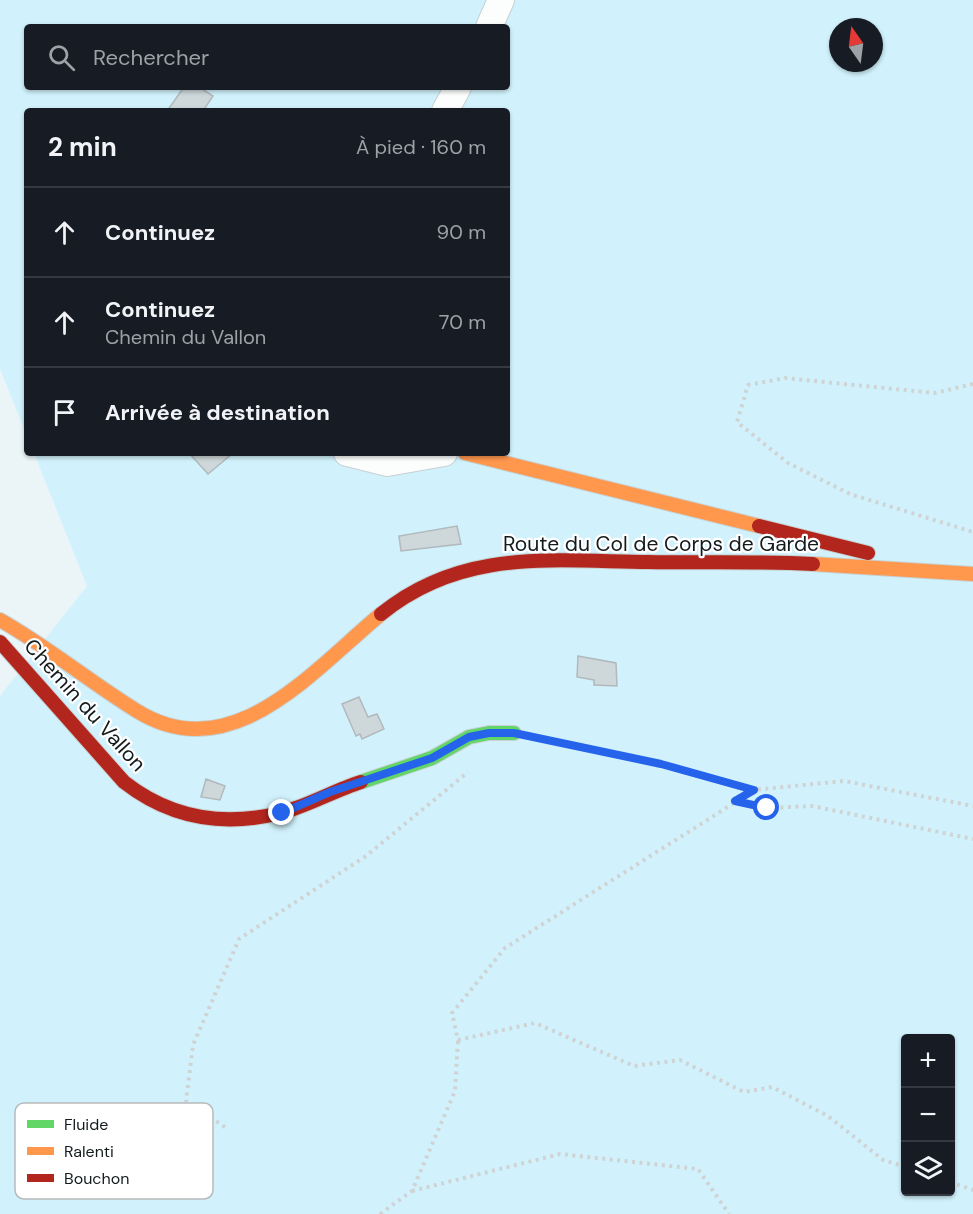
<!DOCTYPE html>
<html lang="fr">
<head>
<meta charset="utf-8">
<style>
	:root { --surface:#171b24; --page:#242831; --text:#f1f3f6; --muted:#9ea1a6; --line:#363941 }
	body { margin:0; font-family:"DM Sans",sans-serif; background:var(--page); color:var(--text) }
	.controls { position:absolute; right:18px; bottom:18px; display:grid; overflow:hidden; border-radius:6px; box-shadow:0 2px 4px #0004 }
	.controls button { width:54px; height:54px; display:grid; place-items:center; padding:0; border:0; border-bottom:2px solid var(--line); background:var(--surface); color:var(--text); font:30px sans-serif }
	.compass { position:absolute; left:829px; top:18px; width:54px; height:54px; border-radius:50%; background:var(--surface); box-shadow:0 2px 4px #0004; rotate:346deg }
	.stop { position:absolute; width:18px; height:18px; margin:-14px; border:4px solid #2563eb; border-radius:50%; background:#fff }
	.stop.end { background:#2563eb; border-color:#fff; box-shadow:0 2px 6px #0008 }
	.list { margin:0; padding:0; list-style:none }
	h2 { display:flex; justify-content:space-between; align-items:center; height:78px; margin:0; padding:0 24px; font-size:26px }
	h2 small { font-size:20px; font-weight:400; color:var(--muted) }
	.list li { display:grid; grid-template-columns:39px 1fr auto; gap:18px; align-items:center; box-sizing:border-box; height:90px; padding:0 24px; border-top:2px solid var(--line) }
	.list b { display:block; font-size:22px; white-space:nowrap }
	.list p { margin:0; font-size:20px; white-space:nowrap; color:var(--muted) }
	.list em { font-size:20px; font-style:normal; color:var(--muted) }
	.icon { flex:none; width:33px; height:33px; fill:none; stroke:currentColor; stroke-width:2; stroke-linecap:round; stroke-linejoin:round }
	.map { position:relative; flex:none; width:973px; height:1214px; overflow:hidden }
	.search { position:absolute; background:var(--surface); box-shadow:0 2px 4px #0004; left:24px; top:24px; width:486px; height:66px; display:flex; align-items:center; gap:15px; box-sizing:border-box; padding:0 21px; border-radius:6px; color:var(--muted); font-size:22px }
	.panel { position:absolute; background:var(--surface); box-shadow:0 2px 4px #0004; left:24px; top:108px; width:486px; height:348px; border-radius:6px }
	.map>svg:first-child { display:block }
	.green { fill:#d1f2fc; fill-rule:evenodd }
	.building { fill:#ced7d9; stroke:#b1b9bc; stroke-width:1.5 }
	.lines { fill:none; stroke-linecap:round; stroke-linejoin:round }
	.street-casing { stroke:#c7d0d2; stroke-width:28 }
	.fast-casing { stroke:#c7d0d2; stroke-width:16 }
	.slow-casing { stroke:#c7d0d2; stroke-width:16 }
	.jam-casing { stroke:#c7d0d2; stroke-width:16 }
	.path { stroke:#d0d3d4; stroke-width:4; stroke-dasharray:3 4.5; stroke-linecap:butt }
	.street { stroke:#fcfefe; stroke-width:26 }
	.fast { stroke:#63d668; stroke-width:14 }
	.slow { stroke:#ff974d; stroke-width:14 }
	.jam { stroke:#b3261e; stroke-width:14 }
	.route { stroke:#2563eb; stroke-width:8 }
	.labels { text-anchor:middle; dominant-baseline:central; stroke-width:4.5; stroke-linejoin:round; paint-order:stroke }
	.street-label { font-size:21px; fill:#131b1d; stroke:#fff }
	.key { fill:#fff; stroke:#b8bbbb; stroke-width:1.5 }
	.key-label { font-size:16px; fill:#131b1d }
</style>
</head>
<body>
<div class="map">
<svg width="973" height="1214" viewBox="0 0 973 1214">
	<rect width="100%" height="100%" fill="#ebf5f8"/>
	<path class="green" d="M0,0H973V1214H0V696L87,586L34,453H507V111H27V436L0,369ZM27,27H507V87H27ZM838,27H874V63H838ZM906,1038H950V1192H906Z"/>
	<path class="building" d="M184,87H199L213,96L203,111H167Z
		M189,453H233L208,474Z
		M457,526L461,544L401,551L399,536Z
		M578,656L616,663L617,686L594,685V680L577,677Z
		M359,697L368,717L377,714L384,729L362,739L360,734L356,736L342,704Z
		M206,779L225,786L220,800L201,797Z"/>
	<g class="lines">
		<defs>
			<path id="street" d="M489,27L501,0
				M445,111L458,87
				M347,453L387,463L444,453"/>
			<path id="fast" d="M361,782L432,758L469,737L489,733H514"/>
			<path id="slow" d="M465,453L759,526
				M813,564L973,574
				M0,620C48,647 90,682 137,711C232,770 313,670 381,614"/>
			<path id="jam" d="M759,526L868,553
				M381,614C462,548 552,561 648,562C703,563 758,561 813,564
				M0,642L124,782C170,818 223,827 280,813C306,807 335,790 361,782"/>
		</defs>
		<use href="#street" class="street-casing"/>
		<use href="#fast" class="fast-casing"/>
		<use href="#slow" class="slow-casing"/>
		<use href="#jam" class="jam-casing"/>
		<path class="path" d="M973,384L935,393L785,378L748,385L737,422L788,463L850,494L973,532
			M539,739L661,764L754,790L844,781L973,806
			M753,791L505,948L452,1013L458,1040L535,1023L634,1066L680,1060L744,1092L772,1087L828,1116L883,1160L906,1167
			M736,802L767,808L812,806L973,839
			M225,1127L186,1101L193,1045L239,939L366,856L468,772
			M950,1182L973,1190
			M412,1191L560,1154L698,1169L729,1214
			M380,1214L412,1191L455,1091L458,1040"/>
		<use href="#street" class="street"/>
		<use href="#fast" class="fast"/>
		<use href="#slow" class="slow"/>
		<use href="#jam" class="jam"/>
	</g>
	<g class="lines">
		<path class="route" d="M282,813L330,792L432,758L469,737L489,733H514L661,764L754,790L735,801L767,808"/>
	</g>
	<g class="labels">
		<g class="street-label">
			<text x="661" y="544">Route du Col de Corps de Garde</text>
			<text transform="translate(85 705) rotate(48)">Chemin du Vallon</text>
		</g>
	</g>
	<rect x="15" y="1103" width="198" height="96" rx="9" class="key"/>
	<rect x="27" y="1120" width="27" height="8" fill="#63d668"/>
	<rect x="27" y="1147" width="27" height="8" fill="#ff974d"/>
	<rect x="27" y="1174" width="27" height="8" fill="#b3261e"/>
	<g class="key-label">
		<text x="64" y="1130">Fluide</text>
		<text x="64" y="1157">Ralenti</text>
		<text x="64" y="1184">Bouchon</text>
	</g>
</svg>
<div class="controls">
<button>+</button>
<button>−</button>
<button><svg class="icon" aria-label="layers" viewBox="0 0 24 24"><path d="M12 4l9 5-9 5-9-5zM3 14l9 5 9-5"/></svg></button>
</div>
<svg class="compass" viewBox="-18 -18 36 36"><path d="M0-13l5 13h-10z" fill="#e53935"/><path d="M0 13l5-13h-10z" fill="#9ea1a6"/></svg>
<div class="stop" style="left:767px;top:808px"></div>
<div class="stop end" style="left:282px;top:813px"></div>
<div class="search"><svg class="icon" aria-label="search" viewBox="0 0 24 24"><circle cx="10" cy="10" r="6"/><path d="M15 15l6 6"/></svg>Rechercher</div>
<section class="panel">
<h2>2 min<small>À pied · 160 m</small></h2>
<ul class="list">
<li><svg class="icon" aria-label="ahead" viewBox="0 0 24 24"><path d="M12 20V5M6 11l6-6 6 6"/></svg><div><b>Continuez</b></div><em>90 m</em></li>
<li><svg class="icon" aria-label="ahead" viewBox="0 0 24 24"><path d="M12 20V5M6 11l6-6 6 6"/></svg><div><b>Continuez</b><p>Chemin du Vallon</p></div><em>70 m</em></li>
<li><svg class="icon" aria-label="arrive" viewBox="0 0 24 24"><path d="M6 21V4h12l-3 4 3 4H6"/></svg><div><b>Arrivée à destination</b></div></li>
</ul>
</section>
</div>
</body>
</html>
